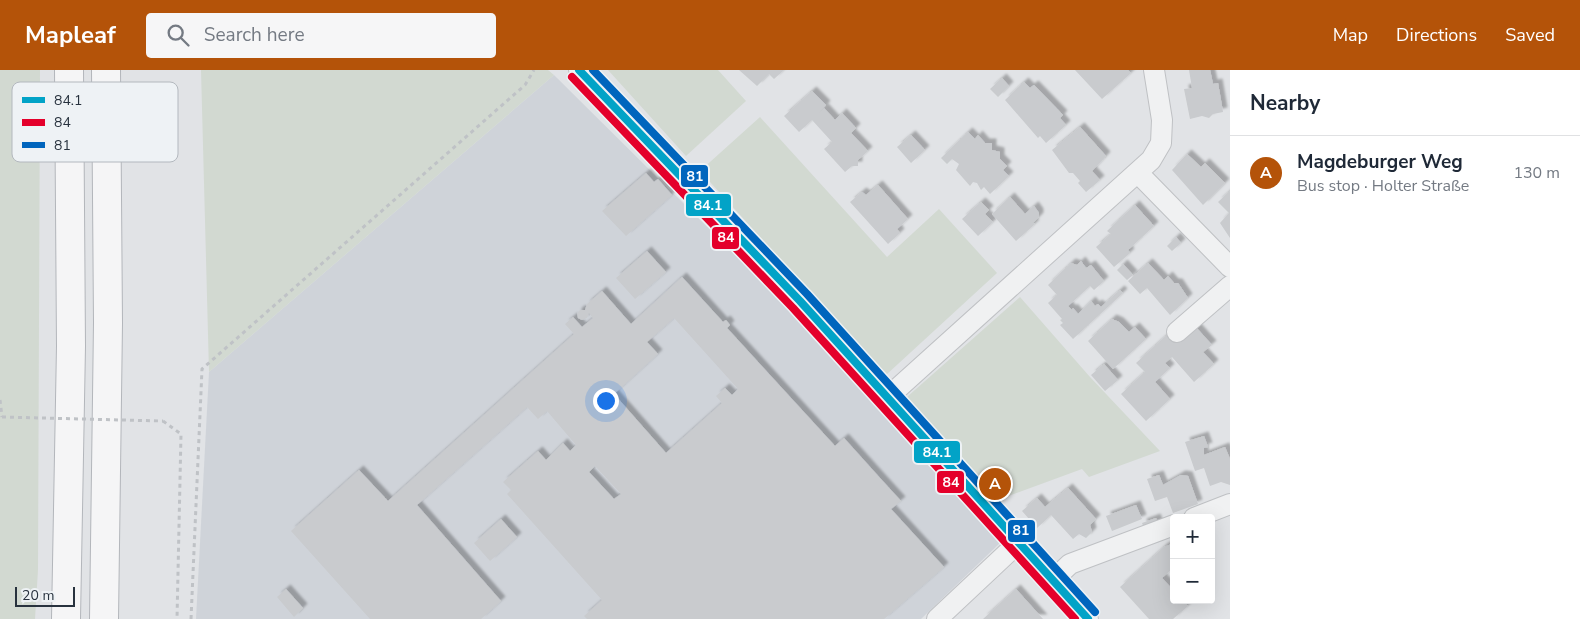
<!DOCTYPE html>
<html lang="en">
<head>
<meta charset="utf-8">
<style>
	:root { --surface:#fff; --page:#f6f6f7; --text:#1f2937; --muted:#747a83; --line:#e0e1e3; --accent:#b45309 }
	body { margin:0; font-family:"Nunito Sans",sans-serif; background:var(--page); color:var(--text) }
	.controls { position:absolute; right:15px; bottom:15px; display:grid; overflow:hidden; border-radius:5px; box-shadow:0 5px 20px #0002 }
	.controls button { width:45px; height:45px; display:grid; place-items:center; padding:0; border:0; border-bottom:1px solid var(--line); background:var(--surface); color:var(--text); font:25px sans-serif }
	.scale { position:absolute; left:15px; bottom:12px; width:60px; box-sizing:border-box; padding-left:5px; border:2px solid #28323e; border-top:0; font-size:14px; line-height:18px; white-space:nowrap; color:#28323e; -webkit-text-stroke:4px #eef2f5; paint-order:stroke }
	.you { position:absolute; left:605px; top:330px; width:18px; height:18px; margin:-12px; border:4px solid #fff; border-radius:50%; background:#1a73e8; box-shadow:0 0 0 8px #1a73e833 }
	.badge { display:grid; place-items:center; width:32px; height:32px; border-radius:50%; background:var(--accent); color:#fff; font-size:16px; font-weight:700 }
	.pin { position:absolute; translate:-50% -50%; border:2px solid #fff; box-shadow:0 1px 5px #0006 }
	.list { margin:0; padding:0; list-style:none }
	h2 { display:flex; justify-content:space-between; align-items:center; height:65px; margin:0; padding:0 20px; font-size:21px }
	h2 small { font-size:16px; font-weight:400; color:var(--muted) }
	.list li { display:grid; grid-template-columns:32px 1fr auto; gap:15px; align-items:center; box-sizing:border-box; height:75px; padding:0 20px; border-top:1px solid var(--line) }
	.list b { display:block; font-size:19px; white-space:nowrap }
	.list p { margin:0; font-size:16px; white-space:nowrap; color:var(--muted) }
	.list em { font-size:16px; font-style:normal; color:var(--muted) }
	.icon { flex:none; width:28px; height:28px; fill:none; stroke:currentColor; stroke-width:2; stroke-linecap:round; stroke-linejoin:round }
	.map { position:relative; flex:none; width:1230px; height:549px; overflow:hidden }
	header { display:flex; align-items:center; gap:30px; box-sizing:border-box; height:70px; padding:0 25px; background:var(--accent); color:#fff }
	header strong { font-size:24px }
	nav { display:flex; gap:28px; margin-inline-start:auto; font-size:18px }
	.search { width:350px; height:45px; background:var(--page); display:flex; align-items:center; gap:12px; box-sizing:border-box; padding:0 18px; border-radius:5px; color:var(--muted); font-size:19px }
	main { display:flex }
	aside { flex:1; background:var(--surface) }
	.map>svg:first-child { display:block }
	.built { fill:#cfd3d9 }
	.green { fill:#d2d9d1 }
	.building { fill:#c9cbce; fill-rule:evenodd; filter:url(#shadow) }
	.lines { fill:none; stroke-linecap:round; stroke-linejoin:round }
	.minor-casing { stroke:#bfc1c4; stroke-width:22 }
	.highway-casing { stroke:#b3b6bb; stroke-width:30 }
	.path { stroke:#bfc2c6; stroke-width:3; stroke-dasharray:4 4; stroke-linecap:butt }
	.minor { stroke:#f0f1f2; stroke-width:20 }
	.highway { stroke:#f5f5f6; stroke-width:28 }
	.path-bridge { stroke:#bfc2c6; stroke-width:3; stroke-dasharray:4 4; stroke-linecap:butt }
	.bus-1-casing { stroke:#eef2f5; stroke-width:11 }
	.bus-2-casing { stroke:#eef2f5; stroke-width:11 }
	.bus-3-casing { stroke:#eef2f5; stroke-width:11 }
	.bus-1 { stroke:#02a3c7; stroke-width:8 }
	.bus-2 { stroke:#e4002b; stroke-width:8 }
	.bus-3 { stroke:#0065bd; stroke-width:8 }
	.key { fill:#eef2f5; stroke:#b3b8be; stroke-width:1 }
	.key-label { font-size:14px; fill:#28323e }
	.line-badge { stroke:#eef2f5; stroke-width:2 }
	.badge-label { font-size:14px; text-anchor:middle; font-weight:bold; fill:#fff }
</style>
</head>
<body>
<header>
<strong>Mapleaf</strong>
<div class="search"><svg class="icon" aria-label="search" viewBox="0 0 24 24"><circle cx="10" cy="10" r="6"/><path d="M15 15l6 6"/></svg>Search here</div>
<nav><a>Map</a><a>Directions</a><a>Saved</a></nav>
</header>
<main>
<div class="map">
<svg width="1230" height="549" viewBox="0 0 1230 549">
	<defs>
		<filter id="shadow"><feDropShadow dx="4.5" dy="-4.5" stdDeviation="1" flood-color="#0004"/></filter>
	</defs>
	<rect width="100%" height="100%" fill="#e1e3e6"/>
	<path class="built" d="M554,5L791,240L1003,470L921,549H196L209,302Z"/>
	<path class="green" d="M0,0H40L38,500L35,549H0Z
		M201,0H548L554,5L209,302Z
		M608,0H718L746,31L686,86Z
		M760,47L887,187L939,139L997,203L886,305L700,101Z
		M1020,227L1090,307L1160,381L1089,407L1082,399L1000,429L907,327Z"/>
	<path class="building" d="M739,0H784L774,9L769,4L757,16Z
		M1075,0H1128L1131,3L1102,29Z
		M1189,0H1210L1213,14L1218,13L1223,42L1213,44L1209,48L1202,46L1190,49L1184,19L1192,18Z
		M1002,8L1009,16L998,27L990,19Z
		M1024,12L1030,18L1034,15L1063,45L1060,48L1066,55L1046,73L1040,66L1038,68L1005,30Z
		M812,21L826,35L819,43L824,38L835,50L842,43L856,58L851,63L868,81L858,90V96H852L845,102L824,79L832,72L812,50L799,62L784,46Z
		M1080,57L1106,86L1092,101L1100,110L1086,122L1078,113L1080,111L1073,103H1069L1052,80Z
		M968,62L975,69L978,65L985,73H992V80L1000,82V89L1007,96L1003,100L1009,106L990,124L984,117L981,120L977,113L973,112L970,116L956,100L959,94L952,89L947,94L941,88Z
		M911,65L925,80L911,93L897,77Z
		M1187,84L1201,97L1205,93L1225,113L1203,135L1172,100Z
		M646,103L654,112L658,109L672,125L626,166L602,141Z
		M878,115L908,149L897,159L900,163L888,174L850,132L862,122L866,125Z
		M1230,121V168L1220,153L1229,143L1218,132Z
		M1010,127L1025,144L1034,136L1039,143V147L1033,153L1035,154L1016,171L992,144Z
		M981,132L989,140L985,144L993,152L978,166L962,149Z
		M1135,135L1154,156L1128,180L1130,183L1114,197L1096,177L1111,164L1107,161Z
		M1176,167L1181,173L1172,181L1167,176Z
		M647,181L666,202L635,229L616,208Z
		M1081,191L1086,198L1091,195L1104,211L1094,220L1090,216L1068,236L1072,240L1073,238L1078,244L1091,231L1095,236L1098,234L1101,237L1120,220L1123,223L1073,269L1060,255L1063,253L1060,250L1062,249L1048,233L1057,225L1048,215L1071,193L1077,195Z
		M1148,193L1164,210L1168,206L1174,213H1178L1188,228L1170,245L1147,218L1140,224L1128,211Z
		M1123,194L1133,205L1127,210L1117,200Z
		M682,207L723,252L726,250L730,255L727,258L835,376L844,368L880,408L901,431L891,439L944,497L884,549H587L584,546L602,530L507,424L511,420L503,412L538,381L546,390L563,373L570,381L576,375L547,341L538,349L527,337L417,435L501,531L481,549H370L291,461L359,400L388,431L574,264L565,254L573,247L582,257L593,248L589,243L587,248L582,250L578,248L577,243L580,240H585L587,234L602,221L631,254ZM674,248L738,319L732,325L725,318L716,326L722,333L666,383L614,324L658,284L647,272ZM595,396L621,424L614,429L589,402Z
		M1112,249L1119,252L1129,262L1135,257L1146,269L1113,299L1088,271Z
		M1194,255L1212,275L1203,282L1214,294L1194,312L1172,287L1165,293L1170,298L1155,312L1170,329L1146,351L1121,324L1145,302L1136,293L1167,265L1174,273Z
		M1104,294L1118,310L1105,321L1091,305Z
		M1204,366L1208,377L1204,378V385L1225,377L1230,389V415L1221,412L1210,416L1204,398L1195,401L1185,372Z
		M1159,405L1163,415L1181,405L1188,406L1198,434L1173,443L1167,427L1155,431L1147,409Z
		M1068,418L1096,449L1090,455L1092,462L1086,468L1079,464L1073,469L1051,445L1037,458L1022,441L1037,428L1045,437Z
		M1136,435L1142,449L1112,461L1106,446Z
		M1156,448L1159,456L1145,461L1142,453Z
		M501,449L517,467L490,491L474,473Z
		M1174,473V497L1162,508L1174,521V530H1182L1188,536L1173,549H1149L1120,517L1164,477Z
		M286,519L303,538L294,547L277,527Z
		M1016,519L1043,549H983Z"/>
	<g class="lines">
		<defs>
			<path id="minor" d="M579,0L800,231L1088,549
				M1138,103L1230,197
				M1177,262L1230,216
				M887,328L1151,90L1161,73L1162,50L1154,0
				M1194,448L1230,434
				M1052,511L1070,494L1174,455
				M937,549L1018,473"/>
			<path id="highway" d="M66,549L71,276L69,0
				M104,549L108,253L106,0"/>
		</defs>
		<use href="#minor" class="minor-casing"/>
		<use href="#highway" class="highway-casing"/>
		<path class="path" d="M0,330L2,347
			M163,351L181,364L177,549
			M191,549L202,299L525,15L534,0"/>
		<use href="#minor" class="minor"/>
		<use href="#highway" class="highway"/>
		<path class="path-bridge" d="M2,347L163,351"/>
		<defs>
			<path id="bus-1" d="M579,0L800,231L1088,549"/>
			<path id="bus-2" d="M572,7L793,238L1075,549"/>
			<path id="bus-3" d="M593,0L807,224L1095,542"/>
		</defs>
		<use href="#bus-1" class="bus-1-casing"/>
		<use href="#bus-2" class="bus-2-casing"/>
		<use href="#bus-3" class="bus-3-casing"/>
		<use href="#bus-1" class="bus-1"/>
		<use href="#bus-2" class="bus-2"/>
		<use href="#bus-3" class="bus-3"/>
	</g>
	<rect x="12" y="12" width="166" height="80" rx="8" class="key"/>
	<rect x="22" y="27" width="23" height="6" fill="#02a3c7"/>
	<rect x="22" y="49" width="23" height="7" fill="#e4002b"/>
	<rect x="22" y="72" width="23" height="6" fill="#0065bd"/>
	<g class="key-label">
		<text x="54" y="35">84.1</text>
		<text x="54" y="57">84</text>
		<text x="54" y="80">81</text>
	</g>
	<g class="line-badge">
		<rect x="680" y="94" width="29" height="24" rx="5" fill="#0065bd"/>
		<rect x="685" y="123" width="47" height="24" rx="5" fill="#02a3c7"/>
		<rect x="711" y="156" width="29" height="24" rx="5" fill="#e4002b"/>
		<rect x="913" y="370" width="48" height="24" rx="5" fill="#02a3c7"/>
		<rect x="936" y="400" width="29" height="24" rx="5" fill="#e4002b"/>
		<rect x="1007" y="449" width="29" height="24" rx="5" fill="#0065bd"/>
	</g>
	<g class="badge-label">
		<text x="695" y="111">81</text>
		<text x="708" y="140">84.1</text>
		<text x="726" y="172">84</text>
		<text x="937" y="387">84.1</text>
		<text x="951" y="417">84</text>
		<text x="1021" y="465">81</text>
	</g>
</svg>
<div class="controls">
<button>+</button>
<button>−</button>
</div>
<div class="scale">20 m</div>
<div class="you"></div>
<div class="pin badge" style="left:995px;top:414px">A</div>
</div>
<aside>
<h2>Nearby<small></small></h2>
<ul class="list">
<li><span class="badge">A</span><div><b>Magdeburger Weg</b><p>Bus stop · Holter Straße</p></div><em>130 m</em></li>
</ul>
</aside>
</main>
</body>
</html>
